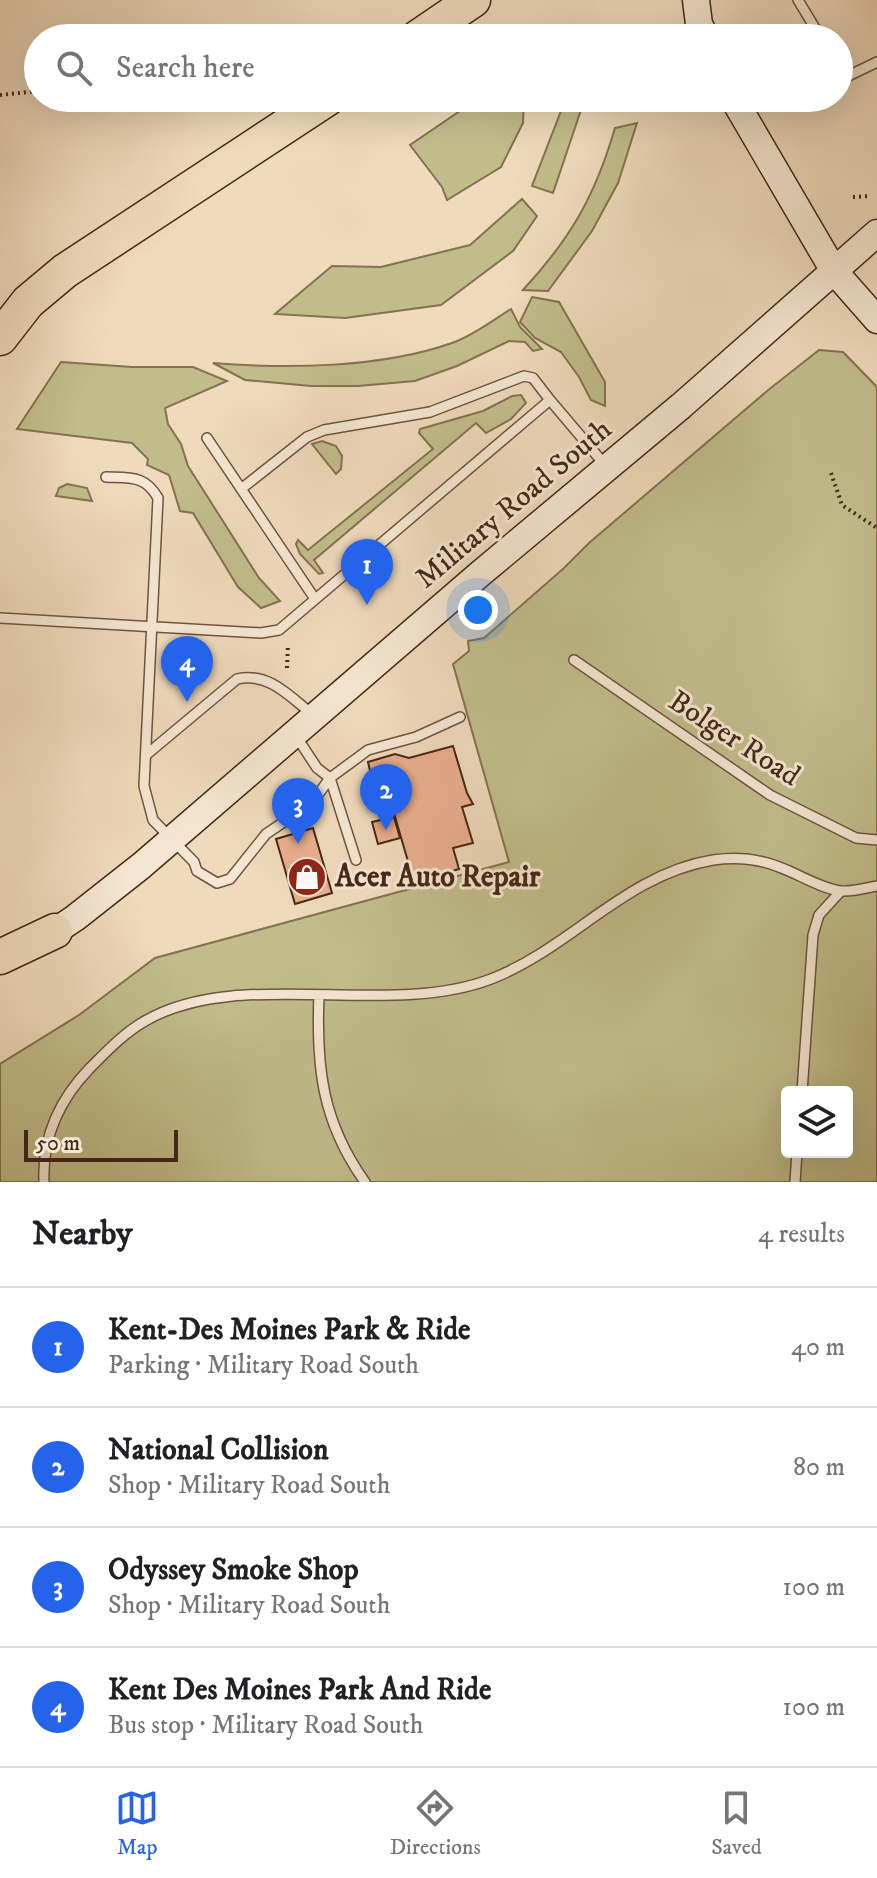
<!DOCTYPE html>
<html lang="en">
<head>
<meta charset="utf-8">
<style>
	:root { --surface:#fff; --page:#f2f2f2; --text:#202124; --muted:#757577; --line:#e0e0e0; --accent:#2563eb }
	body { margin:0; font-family:"IM FELL DW Pica",serif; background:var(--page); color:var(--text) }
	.controls { position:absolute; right:24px; bottom:24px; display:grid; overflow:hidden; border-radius:8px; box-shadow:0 8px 32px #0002 }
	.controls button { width:72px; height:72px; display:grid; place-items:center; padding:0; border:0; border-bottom:2px solid var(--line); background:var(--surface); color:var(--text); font:40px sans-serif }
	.scale { position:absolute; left:24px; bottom:20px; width:154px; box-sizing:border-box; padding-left:8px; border:4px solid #462717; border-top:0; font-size:22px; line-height:28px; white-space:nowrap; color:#462717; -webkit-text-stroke:6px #f5e7d3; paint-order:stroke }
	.you { position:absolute; left:478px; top:610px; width:28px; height:28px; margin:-20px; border:6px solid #fff; border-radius:50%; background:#1a73e8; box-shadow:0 0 0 12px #1a73e833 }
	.badge { display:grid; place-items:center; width:52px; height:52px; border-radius:50%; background:var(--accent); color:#fff; font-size:26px; font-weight:700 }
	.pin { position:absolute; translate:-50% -66px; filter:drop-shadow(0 2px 4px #0008) }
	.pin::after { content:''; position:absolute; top:42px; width:28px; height:24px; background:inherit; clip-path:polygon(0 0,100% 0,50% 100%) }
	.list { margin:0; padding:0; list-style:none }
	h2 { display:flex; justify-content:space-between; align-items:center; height:104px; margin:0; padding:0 32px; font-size:34px }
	h2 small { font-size:26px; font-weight:400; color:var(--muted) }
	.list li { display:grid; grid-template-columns:52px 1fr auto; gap:24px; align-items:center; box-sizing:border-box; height:120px; padding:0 32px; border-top:2px solid var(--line) }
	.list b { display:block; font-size:30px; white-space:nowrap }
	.list p { margin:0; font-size:26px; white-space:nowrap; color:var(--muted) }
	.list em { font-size:26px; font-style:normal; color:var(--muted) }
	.icon { flex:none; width:44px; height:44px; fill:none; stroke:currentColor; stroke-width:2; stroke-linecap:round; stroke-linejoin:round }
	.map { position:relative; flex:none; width:877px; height:1182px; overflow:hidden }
	.search { position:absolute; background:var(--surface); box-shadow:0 8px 32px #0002; left:24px; right:24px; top:24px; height:88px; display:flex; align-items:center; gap:20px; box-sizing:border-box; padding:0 28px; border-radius:44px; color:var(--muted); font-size:30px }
	.sheet { height:584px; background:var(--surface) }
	nav { display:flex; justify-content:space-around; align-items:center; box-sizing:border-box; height:112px; border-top:2px solid var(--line); background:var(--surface); font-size:22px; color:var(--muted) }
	nav a { display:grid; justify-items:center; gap:4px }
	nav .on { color:var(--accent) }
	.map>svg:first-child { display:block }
	.green { fill:#c1bd8b; stroke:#847251; stroke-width:2; fill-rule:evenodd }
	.building { fill:#e9ae8e; stroke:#462717; stroke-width:2 }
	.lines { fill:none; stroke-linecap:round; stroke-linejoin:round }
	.lane-casing { stroke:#705440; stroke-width:12 }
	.secondary-casing { stroke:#462717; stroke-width:29 }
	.highway-casing { stroke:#462717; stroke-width:37 }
	.path { stroke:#462717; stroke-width:4; stroke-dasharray:2 4; stroke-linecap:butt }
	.lane { stroke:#f5e7d3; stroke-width:9 }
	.secondary { stroke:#f5e7d3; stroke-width:26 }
	.highway { stroke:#efdabc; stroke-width:34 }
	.labels { text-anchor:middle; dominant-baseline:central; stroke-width:6; stroke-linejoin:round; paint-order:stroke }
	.street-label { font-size:30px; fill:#462717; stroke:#f5e7d3 }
	.poi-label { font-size:30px; font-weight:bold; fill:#462717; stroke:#f5e7d3; text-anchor:start }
</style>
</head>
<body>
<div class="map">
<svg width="877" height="1182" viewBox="0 0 877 1182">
	<rect width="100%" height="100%" fill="#efdabc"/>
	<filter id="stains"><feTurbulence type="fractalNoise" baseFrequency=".0025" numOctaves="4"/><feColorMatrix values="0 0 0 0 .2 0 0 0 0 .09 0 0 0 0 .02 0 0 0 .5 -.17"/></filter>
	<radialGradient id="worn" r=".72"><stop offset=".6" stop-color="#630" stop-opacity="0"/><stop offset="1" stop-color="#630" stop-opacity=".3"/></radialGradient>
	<path class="green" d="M479,98H524L523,123L501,167L447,200L442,187L410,145Z
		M566,98H585L553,193L532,186Z
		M637,123L618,183L592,231L548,291L523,290C571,238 595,196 615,128Z
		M522,199L537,216L513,251L441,305L345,318L275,314L332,266L381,267L470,245Z
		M532,297L559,302L605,382V406L591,400L579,377L561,352L535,338L520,322Z
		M511,309L520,327L542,349L533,351L525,342L509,341L457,366L415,381L358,386H311L245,380L213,363C288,369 381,368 452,343C473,336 493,320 511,309Z
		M819,350L843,352L877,387V1182H0V1064L79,1015L155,958L509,862L453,664L469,651L468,641L484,638L564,568L589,543L767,391ZM787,1092H847V1152H787Z
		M61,362L132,367H193L227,381L165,408L168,424L181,444L188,466L259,578L280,601L261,608L238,587L193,513L180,511L169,475L147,465L148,459L132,443L17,429Z
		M521,395L526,403L511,419L486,433L476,423L314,560L323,573L319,574L300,554L296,544L298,540L308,550L433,449L419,433L420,429L483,411L512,396Z
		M322,441L336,446L342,456L341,469L336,474L312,444Z
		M67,484L87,488L92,501L56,496L59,488Z"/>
	<path class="building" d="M453,746L467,793L473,804L462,807L473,843L453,848L459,869L414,882L382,772L371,775L368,762L395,754L409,758Z
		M394,817L400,838L378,844L372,822Z
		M313,828L332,893L295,904L276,839Z"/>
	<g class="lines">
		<defs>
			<path id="lane" d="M798,0L821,38
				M839,69L844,78L877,62
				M207,438L315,599
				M106,477C130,478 145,475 158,498L144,786L153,820L194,862L197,871L217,883L230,879L266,834L312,803L330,778
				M241,489L307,437L324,430L430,412L524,376L533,378L550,400
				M0,618L261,633L279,630L550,400L605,465
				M574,660L770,795L856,838L877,840
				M296,736L317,768L330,778L368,750L416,737L460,717
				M146,755L237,679C269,672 289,696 312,714
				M330,778L356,860
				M319,995C316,1067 322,1122 365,1182
				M802,1092L813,935L819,915L841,891
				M44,1182C42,1137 59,1100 90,1068C107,1051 124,1033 145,1021C239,966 387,1019 491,979C571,948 626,874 713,860C735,857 759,859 779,867C799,874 819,888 841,891C852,892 866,888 877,886
				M795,1182L797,1152"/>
			<path id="secondary" d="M696,0L699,24L706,38
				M733,98L834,271L877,320
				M39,942L75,918L141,866L481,573L681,406L877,233"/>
			<path id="highway" d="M417,38L473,0
				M0,338L28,302L65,271L328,98
				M0,957L55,931"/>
		</defs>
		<use href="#lane" class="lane-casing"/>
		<use href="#secondary" class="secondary-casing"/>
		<use href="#highway" class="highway-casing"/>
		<path class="path" d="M0,95L38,91
			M853,197L870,196
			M831,473L842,505L877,528
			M287,668L288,644"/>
		<use href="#lane" class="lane"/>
		<use href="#secondary" class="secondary"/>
		<use href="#highway" class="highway"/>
	</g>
	<defs>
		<symbol id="shop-disc" viewBox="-11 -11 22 22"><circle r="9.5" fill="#8f2418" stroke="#f5e7d3"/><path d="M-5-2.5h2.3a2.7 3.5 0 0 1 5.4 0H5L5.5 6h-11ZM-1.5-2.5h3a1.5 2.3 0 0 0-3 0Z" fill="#fff"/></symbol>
	</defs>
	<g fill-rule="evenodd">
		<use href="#shop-disc" x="285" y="855" width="44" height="44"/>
	</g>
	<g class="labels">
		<g class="street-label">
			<text transform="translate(514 504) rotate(-40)">Military Road South</text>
			<text transform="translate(734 739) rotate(33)">Bolger Road</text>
		</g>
		<g class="poi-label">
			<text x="335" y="877">Acer Auto Repair</text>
		</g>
	</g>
	<rect width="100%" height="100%" filter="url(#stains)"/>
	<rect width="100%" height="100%" fill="url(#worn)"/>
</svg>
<div class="controls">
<button><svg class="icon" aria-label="layers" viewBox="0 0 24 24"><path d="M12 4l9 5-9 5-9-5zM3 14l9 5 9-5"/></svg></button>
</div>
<div class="scale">50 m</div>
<div class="you"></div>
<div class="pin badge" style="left:367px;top:605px">1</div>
<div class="pin badge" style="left:386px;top:830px">2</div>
<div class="pin badge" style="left:298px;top:844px">3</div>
<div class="pin badge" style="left:187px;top:702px">4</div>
<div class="search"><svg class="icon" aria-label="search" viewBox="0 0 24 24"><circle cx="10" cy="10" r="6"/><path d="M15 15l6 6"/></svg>Search here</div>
</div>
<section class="sheet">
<h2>Nearby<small>4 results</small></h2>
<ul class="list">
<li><span class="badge">1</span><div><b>Kent-Des Moines Park &amp; Ride</b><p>Parking · Military Road South</p></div><em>40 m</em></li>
<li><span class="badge">2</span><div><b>National Collision</b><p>Shop · Military Road South</p></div><em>80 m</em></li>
<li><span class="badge">3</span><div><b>Odyssey Smoke Shop</b><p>Shop · Military Road South</p></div><em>100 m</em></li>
<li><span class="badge">4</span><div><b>Kent Des Moines Park And Ride</b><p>Bus stop · Military Road South</p></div><em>100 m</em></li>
</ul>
</section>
<nav>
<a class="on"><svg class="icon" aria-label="map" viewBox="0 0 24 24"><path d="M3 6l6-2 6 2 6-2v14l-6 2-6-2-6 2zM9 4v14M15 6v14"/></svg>Map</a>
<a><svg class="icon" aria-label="directions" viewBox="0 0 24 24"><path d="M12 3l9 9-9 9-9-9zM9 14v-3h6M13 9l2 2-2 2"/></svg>Directions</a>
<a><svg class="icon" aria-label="saved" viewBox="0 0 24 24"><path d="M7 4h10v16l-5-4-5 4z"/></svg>Saved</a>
</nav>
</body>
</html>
